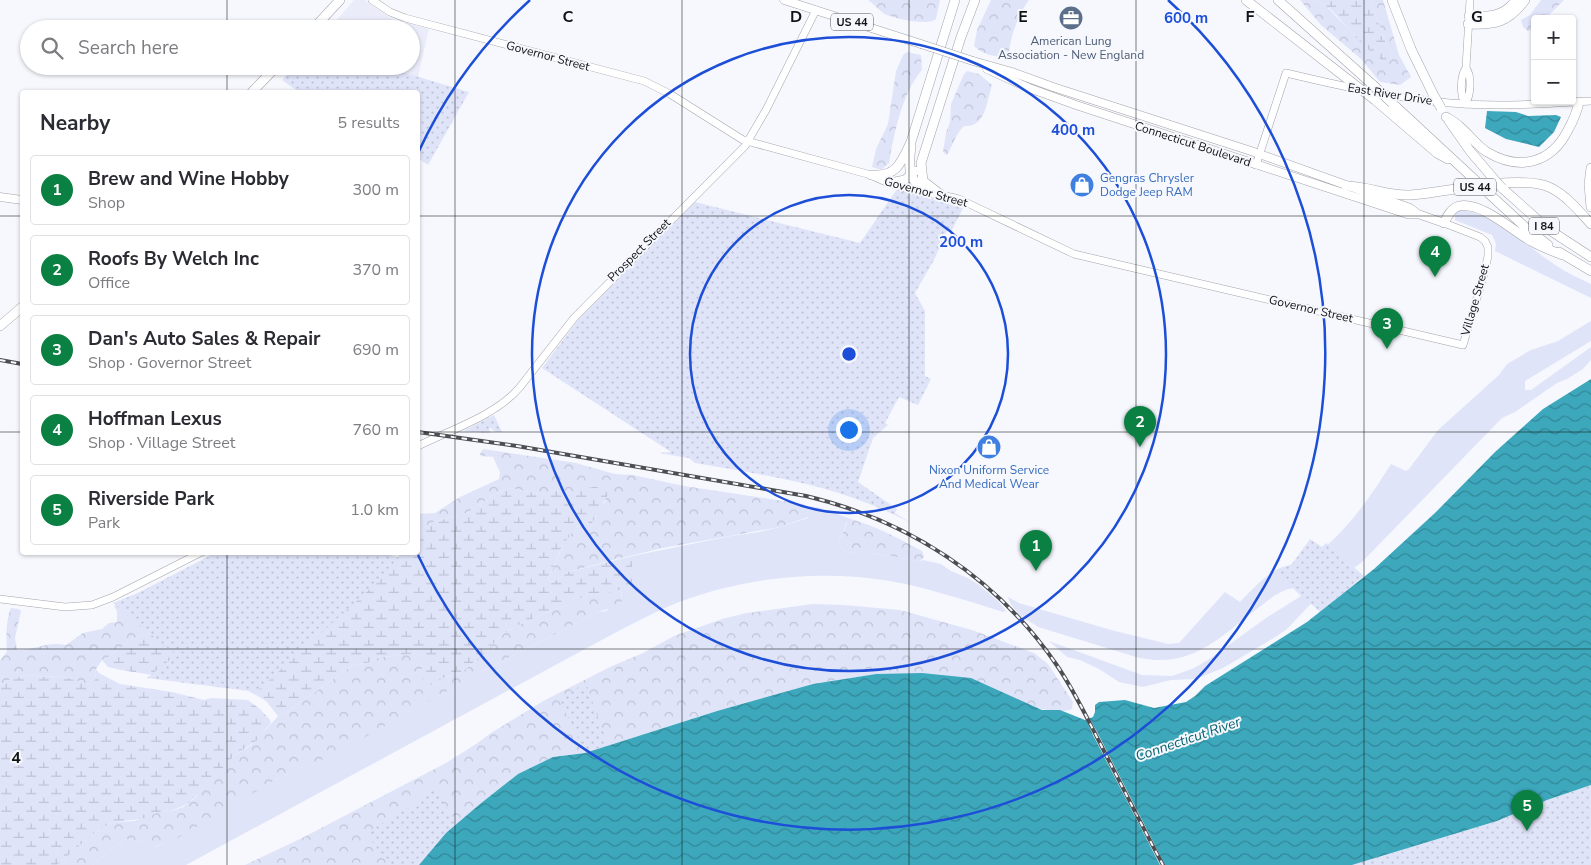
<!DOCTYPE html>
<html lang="en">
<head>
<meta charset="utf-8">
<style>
	:root { --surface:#fff; --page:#f7f7f7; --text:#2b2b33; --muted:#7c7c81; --line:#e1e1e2; --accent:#0b8043 }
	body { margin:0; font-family:"Nunito Sans",sans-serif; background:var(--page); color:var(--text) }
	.controls { position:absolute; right:15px; top:15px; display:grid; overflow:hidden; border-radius:5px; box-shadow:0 1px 4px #0004 }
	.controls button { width:45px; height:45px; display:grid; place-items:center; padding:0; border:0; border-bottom:1px solid var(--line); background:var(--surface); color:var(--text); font:25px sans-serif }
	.you { position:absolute; left:848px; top:429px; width:18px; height:18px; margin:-12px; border:4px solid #fff; border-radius:50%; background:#1a73e8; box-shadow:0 0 0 8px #1a73e833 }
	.badge { display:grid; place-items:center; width:32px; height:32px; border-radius:50%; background:var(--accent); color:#fff; font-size:16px; font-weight:700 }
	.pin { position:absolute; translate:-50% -41px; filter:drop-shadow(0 1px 2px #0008) }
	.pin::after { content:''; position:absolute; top:26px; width:18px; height:15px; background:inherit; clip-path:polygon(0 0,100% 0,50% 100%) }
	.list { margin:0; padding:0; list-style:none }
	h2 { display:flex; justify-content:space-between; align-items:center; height:65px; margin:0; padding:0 20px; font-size:21px }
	h2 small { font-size:16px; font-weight:400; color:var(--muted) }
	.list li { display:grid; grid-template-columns:32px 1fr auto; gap:15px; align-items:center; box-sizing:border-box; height:70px; margin:0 10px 10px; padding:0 10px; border:1px solid var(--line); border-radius:5px }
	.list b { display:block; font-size:19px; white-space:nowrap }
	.list p { margin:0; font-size:16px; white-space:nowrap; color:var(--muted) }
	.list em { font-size:16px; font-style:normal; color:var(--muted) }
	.icon { flex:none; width:28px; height:28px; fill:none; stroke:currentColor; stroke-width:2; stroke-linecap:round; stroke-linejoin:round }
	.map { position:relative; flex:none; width:1591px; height:865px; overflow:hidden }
	.search { position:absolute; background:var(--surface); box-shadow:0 1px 4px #0004; left:20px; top:20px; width:400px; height:55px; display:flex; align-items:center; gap:12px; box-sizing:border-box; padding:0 18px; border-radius:28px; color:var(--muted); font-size:19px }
	.panel { position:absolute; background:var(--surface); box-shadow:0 1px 4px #0004; left:20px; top:90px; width:400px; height:465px; border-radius:5px }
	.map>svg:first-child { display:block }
	.built { fill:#eaecfa }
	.grass { fill:#e0e4f9 }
	.forest { fill:url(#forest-crowns) }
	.wetland { fill:url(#wetland-marsh) }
	.park { fill:url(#park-dots) }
	.water { fill:url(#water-waves) }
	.pier { fill:#f6f8fe }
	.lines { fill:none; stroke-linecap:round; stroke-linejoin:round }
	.secondary-casing { stroke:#a3a4aa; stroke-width:8 }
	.primary-casing { stroke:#a3a4aa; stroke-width:9 }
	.highway-casing { stroke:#a3a4aa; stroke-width:10 }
	.secondary { stroke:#fff; stroke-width:7 }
	.primary { stroke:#fff; stroke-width:8 }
	.highway { stroke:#fff; stroke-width:9 }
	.rail-casing { stroke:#4d4e51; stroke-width:4 }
	.rail { stroke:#f6f8fe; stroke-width:2; stroke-dasharray:5.5; stroke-linecap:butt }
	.primary-bridge-casing { stroke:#a3a4aa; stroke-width:9; stroke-linecap:butt }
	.highway-bridge-casing { stroke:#a3a4aa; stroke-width:10; stroke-linecap:butt }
	.primary-bridge { stroke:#fff; stroke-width:8 }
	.highway-bridge { stroke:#fff; stroke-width:9 }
	.grid { fill:none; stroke:#111214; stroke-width:1; stroke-opacity:0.55 }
	.ring { fill:none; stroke:#1d4ed8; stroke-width:2.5 }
	.labels { text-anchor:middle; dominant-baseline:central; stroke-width:4; stroke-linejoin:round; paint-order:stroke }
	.shield { fill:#f6f8fe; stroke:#56575a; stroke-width:1 }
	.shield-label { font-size:11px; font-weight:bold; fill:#111214 }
	.service-label { font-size:12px; fill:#4e5e75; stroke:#f6f8fe }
	.street-label { font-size:12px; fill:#111214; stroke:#f6f8fe }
	.shop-label { font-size:12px; fill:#366cbe; stroke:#f6f8fe; text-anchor:start }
	.water-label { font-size:14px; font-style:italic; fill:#086371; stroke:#f6f8fe }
	.grid-label { font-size:16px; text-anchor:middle; font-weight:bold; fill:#111214; stroke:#f6f8fe; stroke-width:4; stroke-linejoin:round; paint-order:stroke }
	.centre { fill:#1d4ed8; stroke:#f6f8fe; stroke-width:2.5 }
	.ring-label { font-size:15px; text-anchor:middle; font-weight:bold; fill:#1d4ed8; stroke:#f6f8fe; stroke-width:4; stroke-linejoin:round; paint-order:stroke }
</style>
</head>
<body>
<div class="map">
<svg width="1591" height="865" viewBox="0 0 1591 865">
	<defs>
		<pattern id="forest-crowns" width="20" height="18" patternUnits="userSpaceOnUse" patternTransform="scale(1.25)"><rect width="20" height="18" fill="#e0e4f9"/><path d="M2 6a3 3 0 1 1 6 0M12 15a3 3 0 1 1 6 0" fill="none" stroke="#bfc3d5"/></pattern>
		<pattern id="wetland-marsh" width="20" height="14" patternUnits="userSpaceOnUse" patternTransform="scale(1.25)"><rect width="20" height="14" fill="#e0e4f9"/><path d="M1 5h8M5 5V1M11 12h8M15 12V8" fill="none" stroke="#bfc3d5"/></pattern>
		<pattern id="park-dots" width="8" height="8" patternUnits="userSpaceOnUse" patternTransform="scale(1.25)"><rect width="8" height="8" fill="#e0e4f9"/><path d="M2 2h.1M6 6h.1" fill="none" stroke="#bfc3d5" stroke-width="1.8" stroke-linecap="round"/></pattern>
		<pattern id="water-waves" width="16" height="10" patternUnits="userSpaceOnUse" patternTransform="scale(1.25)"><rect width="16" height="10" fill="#3da8bc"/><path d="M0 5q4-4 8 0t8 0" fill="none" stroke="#328798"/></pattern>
	</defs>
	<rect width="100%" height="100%" fill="#f6f8fe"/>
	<path class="built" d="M354,0H364L389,17L396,20L429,29L418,77L382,66H411V29H329Z"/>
	<path class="grass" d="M1461,210C1496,214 1528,248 1557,266C1567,273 1579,278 1591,284V298L1495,251L1496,244L1492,235L1455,220V213Z
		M1591,321V341L1525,381V390H1531L1591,347V360L1583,369L1567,379L1557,383L1515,412L1502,418L1362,562L1322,592L1287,629L1277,636L1223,668L1196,679L1171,680L1143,687L1119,682L1099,669L1080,660L1067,657L1049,641L1142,675L1172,676L1192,669L1208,660L1266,618L1301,596L1293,588C1281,590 1271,598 1262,605C1222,635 1192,671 1136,657L1038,627C1033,623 1028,621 1023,618C1018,614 1009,603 1008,597L1019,603L1111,630L1168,644L1179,643L1225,592L1240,602C1252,590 1263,577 1278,569C1290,563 1304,565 1314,556C1346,532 1370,498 1391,464L1406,471L1409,469L1438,430L1499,375L1507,364L1531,350L1558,341Z
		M809,506L821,508L851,519L846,523L843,533L838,542L844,551C853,555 862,554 871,554C888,555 903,558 919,562L923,560L941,564L951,571L968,578L979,585L999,602L1006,611L1003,612C965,600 928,588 890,581C815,569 736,578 667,607C647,616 628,626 609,636L186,865H92L125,839L140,841L154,847L162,844L279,778L331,755L498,663L598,612L606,611L622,597L621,589L628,588L632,556L731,536L759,532L780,527L808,518L812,509Z"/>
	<path class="forest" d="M868,0H940L936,19C929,26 896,19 887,15C880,12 874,4 868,0Z
		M991,0H1029C1019,13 1010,37 1009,54C1000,60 981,54 974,46L977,30Z
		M1300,0H1315L1326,6L1368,49L1392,60L1370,0H1383L1399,55L1411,77L1400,85L1380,82L1361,59L1321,25Z
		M1541,0H1564L1545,19H1535V28L1528,31L1523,27L1521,20L1530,15Z
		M907,52L921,55L922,70C902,93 894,134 889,163L881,170L872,167L876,149L888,124L896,71L903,55Z
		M967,71L979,74L992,85C987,100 986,128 964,126C956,134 953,144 947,155L943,152L946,133L950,122L951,104L964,74Z
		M483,449L576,463L615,474L633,475L684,486L803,504L812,509L811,516L780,527L663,548L613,560L568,572L552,583L549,581L548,578C558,563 562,534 579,526C584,524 590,522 595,520L600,507L606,501L592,487L571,492L556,491L545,495L509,488L497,493L469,512L434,522L418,531V514L435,513L460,497L499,479L500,472L493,457L481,456L480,454Z
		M851,519C876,526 900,539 922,551L924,557L919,562C903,558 888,555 871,554C862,554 853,555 844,551L838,542L843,533L848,520Z
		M217,553L165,628L132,639L109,657L102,660L96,669L95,680L93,683L86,684L60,676L44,677L31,674L11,679L0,685V660L7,652C6,639 6,618 11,608L18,609L21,611L15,638L17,650C34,651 45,641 66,645L83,633L102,629L109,623L117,622V611L114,606L116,604Z
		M621,589L622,601L617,606L598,612L498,663L331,756L279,778L176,839L150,848L140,841L125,839L92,865H57L93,834L112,822L134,821L162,811L169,812L183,807L194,799L203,787L234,756L251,745L262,734L278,716H281L352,666L370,662L376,658L384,657L411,654L426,657V664L421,670L432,685L445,677L460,673L467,668L488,650L500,636L514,627L549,611L574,603L579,598Z
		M812,604L844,605L900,610L972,630L1034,653L1048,664L1073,702L1072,709C1058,715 1032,708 1019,700L876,674L813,684L717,711L585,753L553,757L518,774L480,804L419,865H245L302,838L446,763L476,744L491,733L545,700L612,666L643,653L674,636L722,619L747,613Z"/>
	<path class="wetland" d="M1315,0H1370L1392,60L1386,62C1362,49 1348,26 1329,8C1325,5 1320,3 1315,0Z
		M596,487L603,489L608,494C606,499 594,522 591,524C587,526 583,525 578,526C573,532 567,538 563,545C557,555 555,567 548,578L549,581L552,583L568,572L632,556V566L635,575L633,582L628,588L580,598L574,603L549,611L514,627L500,636L488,650L467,668L460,673L445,677L432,685L426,684C424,681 421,676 421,672C421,666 427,664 425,657L411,654L384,657L376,658L370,662L352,666L281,716H278L266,701L247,690L121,670L108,667L102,660L109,657L132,639L165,628L313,552L397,561L400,553L418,552V531L434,522L469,512L497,493L509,488L545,495L556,491L571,492L581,488Z
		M96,669L99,673L120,684L172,692L204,700L211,698L248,700L260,709L270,720L271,723L257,740L234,756L189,803L169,812L162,811L141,819L112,822L93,834L57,865H0V685L11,679L31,674L44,677L60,676L89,684L95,680Z"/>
	<path class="park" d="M295,66H382L469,92L428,165L418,158V92H299L282,80Z
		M897,189L963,208L952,230L947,231L934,260L915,293L925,311V376L931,379L918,405L899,397L885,423L888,425L873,438L858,482L897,509L895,513L911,523C839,485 774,477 695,463L689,458L659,453L671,452L542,368L578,320L695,202L860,243Z
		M494,415L502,432H496L489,427L490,432L489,433L463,431Z
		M1310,539L1322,547L1326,543L1364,576L1320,612L1275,572L1292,564Z
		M380,552L403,559L256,692L147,678L176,655L113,603L138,593L215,553Z
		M586,683L598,718L609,745L585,753L559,698Z
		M1591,785V865H1352L1497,821L1547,800Z
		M433,787L457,823L419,865H389L366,833L412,806Z"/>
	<path class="water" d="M1487,111L1516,112L1528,116L1556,115L1561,117L1554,132L1539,147L1506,139L1485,128Z
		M1591,379V785L1547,800L1497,821L1352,865H419L446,833L480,804L518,774L553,757L585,753L717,711L813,684L876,674L922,673L971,678L1042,710H1060L1085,720L1093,717L1095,712V705L1099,702L1125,700L1154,708L1186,702L1195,696L1205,686L1307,622L1374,569L1436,512L1495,452L1543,409Z"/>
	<path class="pier" d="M1088,716L1097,732L1165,865H1160L1093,735L1085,717Z"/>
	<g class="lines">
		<defs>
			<path id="secondary" d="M372,0L390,12L405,18L644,81L670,94L743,140L871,175C885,183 915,192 931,194C941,195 949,196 959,199L1074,254L1463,345L1484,274L1488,256V247L1485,241L1480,237L1444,223
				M1465,104C1460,95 1460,76 1466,68L1470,0
				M1465,104C1471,96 1472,76 1466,68
				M1256,165L1286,73C1341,86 1394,98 1450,103C1497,107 1544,104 1591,101
				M418,446C450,430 497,415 520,387L574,318L745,146L766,110L816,10
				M0,599L65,607L92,605L113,597L202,552"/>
			<path id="primary" d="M784,0L921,44
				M973,61L1012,72L1053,87L1251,151L1410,208L1418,214L1444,223
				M987,69L1029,88L1076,105L1407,214H1418
				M0,197L22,200"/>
			<path id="highway" d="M1246,0L1350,81
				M1278,0L1373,85
				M1392,0L1411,49L1433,94
				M1469,16C1488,17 1504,17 1516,0
				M1468,24C1495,25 1508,23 1525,0
				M313,29L340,0
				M252,92L277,66
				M1375,100L1437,153L1448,159
				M1392,103L1475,180
				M1446,117C1451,120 1455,122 1459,126C1469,134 1476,145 1487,152C1519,171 1551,164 1568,130C1573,121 1577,112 1579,102
				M1449,121L1470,151L1493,178
				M911,147C908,169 908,178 925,192
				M1591,168L1589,184L1591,207
				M871,175C897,177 901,163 911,142L955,0
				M890,183L905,180L915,171
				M1346,186C1368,186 1388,196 1410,195C1446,193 1521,173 1551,188C1567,196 1579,211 1591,224
				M1502,188L1548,229L1591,257
				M1485,190L1525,227L1548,245
				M940,194L923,181L921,163L961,37L975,0
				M1444,223C1447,217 1451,208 1459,206C1481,201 1513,231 1531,241C1541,247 1552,251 1563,255
				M1559,252L1591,271
				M0,326L22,307"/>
		</defs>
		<use href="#secondary" class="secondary-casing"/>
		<use href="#primary" class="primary-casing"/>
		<use href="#highway" class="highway-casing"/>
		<use href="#secondary" class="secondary"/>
		<use href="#primary" class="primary"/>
		<use href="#highway" class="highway"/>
		<defs>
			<path id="rail" d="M0,360L22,364
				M418,432L517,446L806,496C907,520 996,577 1056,664C1074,690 1087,718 1102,747C1122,786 1142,826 1163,865"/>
		</defs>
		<use href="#rail" class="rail-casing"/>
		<use href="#rail" class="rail"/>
		<defs>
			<path id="primary-bridge" d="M921,44L973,61"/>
			<path id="highway-bridge" d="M1350,81L1375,100
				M1373,85L1392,103
				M1433,94L1441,108
				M1493,178L1502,188
				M1475,180L1485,190"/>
		</defs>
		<use href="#primary-bridge" class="primary-bridge-casing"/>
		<use href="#highway-bridge" class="highway-bridge-casing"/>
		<use href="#primary-bridge" class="primary-bridge"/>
		<use href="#highway-bridge" class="highway-bridge"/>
	</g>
	<path class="grid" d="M227,0V29M455,0V865M682,0V865M909,0V865M1136,0V865M1364,0V865M227,66V92M0,216H22M418,216H1591M0,432H22M418,432H1591M227,552V865M0,649H1591"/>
	<g class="ring">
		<circle cx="849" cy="354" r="159"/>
		<circle cx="849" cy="354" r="317"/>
		<path d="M418 153A476 476 0 0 1 530 0M1168 0A476 476 0 1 1 418 555"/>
	</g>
	<defs>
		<symbol id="office-disc" viewBox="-11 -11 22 22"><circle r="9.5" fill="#5c6f8a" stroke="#f6f8fe"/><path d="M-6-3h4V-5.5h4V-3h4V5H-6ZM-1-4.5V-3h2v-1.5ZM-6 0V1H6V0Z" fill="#fff"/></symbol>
		<symbol id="shop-disc" viewBox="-11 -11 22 22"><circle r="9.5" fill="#3f7fe0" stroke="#f6f8fe"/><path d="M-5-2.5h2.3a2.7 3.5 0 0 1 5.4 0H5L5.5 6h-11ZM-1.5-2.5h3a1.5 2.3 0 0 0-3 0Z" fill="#fff"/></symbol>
	</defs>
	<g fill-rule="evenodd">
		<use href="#office-disc" x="1057" y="4" width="28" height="28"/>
		<use href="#shop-disc" x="1068" y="171" width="28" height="28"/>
		<use href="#shop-disc" x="975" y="433" width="28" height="28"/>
	</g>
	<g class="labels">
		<g class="shield">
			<rect x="831" y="13.5" width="42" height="17" rx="4"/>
			<rect x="1454" y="178.5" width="42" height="17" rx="4"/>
			<rect x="1529" y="217.5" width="30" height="17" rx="4"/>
		</g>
		<g class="shield-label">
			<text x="852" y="22">US 44</text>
			<text x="1475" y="187">US 44</text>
			<text x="1544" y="226">I 84</text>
		</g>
		<g class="service-label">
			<text x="1071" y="41">American Lung<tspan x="1071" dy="14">Association - New England</tspan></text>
		</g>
		<g class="street-label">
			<text transform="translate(548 56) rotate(15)">Governor Street</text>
			<text transform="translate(1390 94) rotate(9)">East River Drive</text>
			<text transform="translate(1193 144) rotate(18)">Connecticut Boulevard</text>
			<text transform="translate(926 192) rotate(15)">Governor Street</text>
			<text transform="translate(639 250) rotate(-45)">Prospect Street</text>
			<text transform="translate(1475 300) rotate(-74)">Village Street</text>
			<text transform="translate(1311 309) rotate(13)">Governor Street</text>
		</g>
		<g class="shop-label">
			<text x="1100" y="178">Gengras Chrysler<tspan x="1100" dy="14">Dodge Jeep RAM</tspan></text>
			<text x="989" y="470" text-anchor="middle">Nixon Uniform Service<tspan x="989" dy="14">And Medical Wear</tspan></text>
		</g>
		<g class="water-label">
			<text transform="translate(1188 739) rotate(-19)">Connecticut River</text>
		</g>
	</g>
	<g class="grid-label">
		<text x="568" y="22">C</text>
		<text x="796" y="22">D</text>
		<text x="1023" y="22">E</text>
		<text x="1250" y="22">F</text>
		<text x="1477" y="22">G</text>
		<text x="16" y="763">4</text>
	</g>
	<circle cx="849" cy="354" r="8" class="centre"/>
	<g class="ring-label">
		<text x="1186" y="23">600 m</text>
		<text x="1073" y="135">400 m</text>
		<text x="961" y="247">200 m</text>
	</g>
</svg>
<div class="controls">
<button>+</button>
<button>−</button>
</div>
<div class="you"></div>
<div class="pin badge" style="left:1036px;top:571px">1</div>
<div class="pin badge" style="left:1140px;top:447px">2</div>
<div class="pin badge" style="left:1387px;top:349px">3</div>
<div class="pin badge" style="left:1435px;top:277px">4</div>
<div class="pin badge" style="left:1527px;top:831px">5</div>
<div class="search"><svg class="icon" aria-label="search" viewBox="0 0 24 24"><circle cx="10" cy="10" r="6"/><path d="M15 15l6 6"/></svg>Search here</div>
<section class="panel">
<h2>Nearby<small>5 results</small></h2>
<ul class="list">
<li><span class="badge">1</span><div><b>Brew and Wine Hobby</b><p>Shop</p></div><em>300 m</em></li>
<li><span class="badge">2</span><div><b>Roofs By Welch Inc</b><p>Office</p></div><em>370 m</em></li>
<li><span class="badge">3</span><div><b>Dan's Auto Sales &amp; Repair</b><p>Shop · Governor Street</p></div><em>690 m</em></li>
<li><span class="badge">4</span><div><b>Hoffman Lexus</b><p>Shop · Village Street</p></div><em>760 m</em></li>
<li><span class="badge">5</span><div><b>Riverside Park</b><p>Park</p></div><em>1.0 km</em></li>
</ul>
</section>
</div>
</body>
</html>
